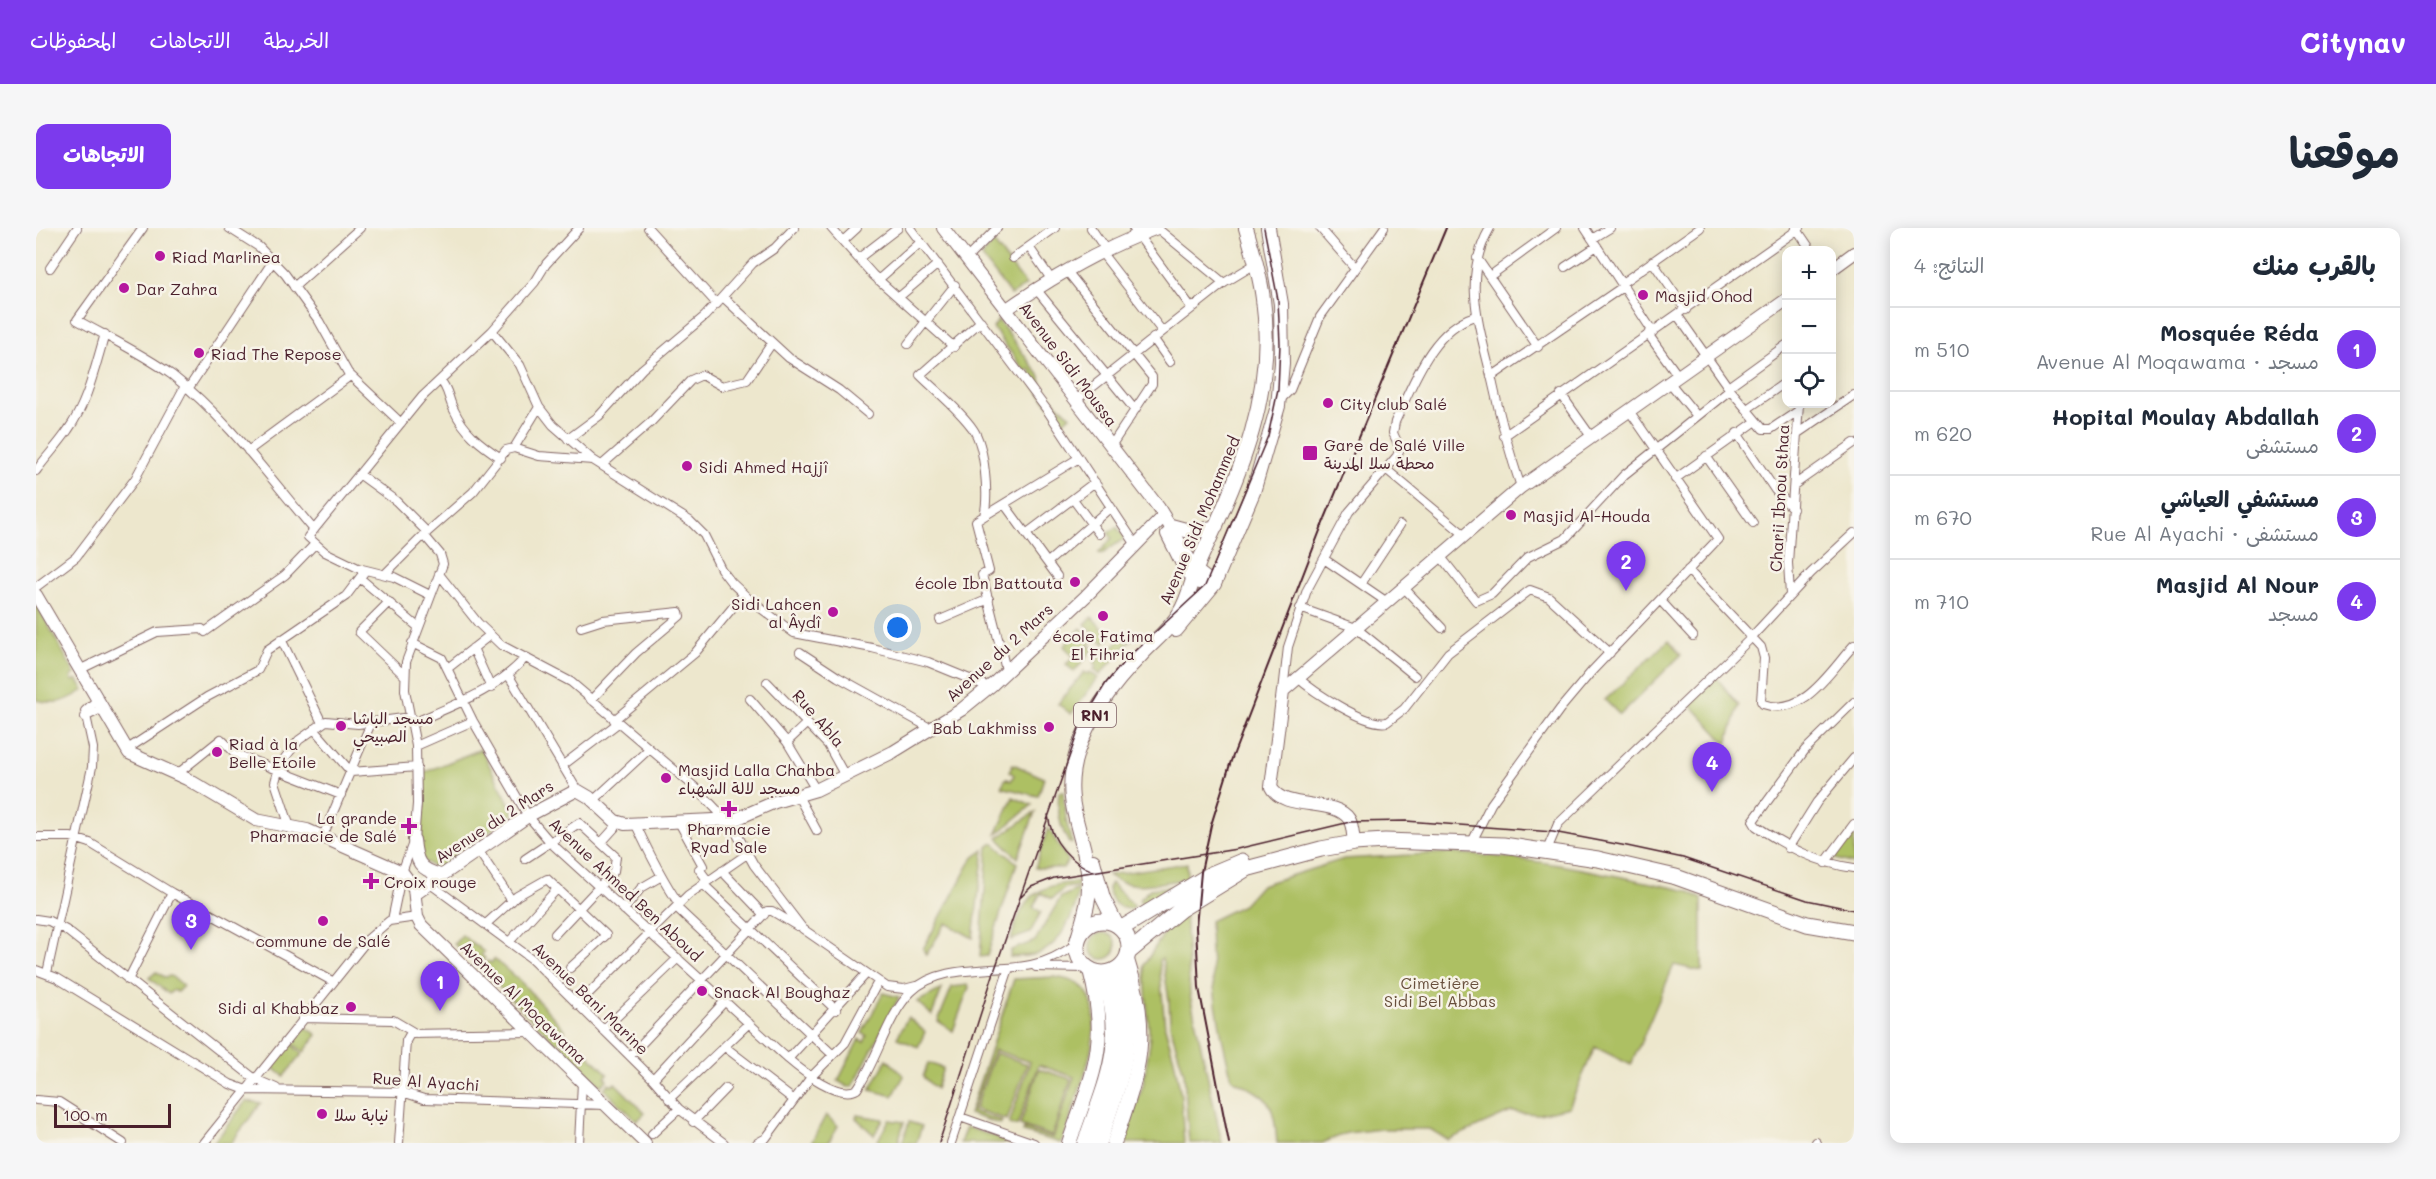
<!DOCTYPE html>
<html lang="ar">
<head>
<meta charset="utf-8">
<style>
	:root { --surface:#fff; --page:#f6f6f7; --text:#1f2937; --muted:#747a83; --line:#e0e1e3; --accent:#7c3aed }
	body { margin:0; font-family:Mali,"Playpen Sans Arabic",sans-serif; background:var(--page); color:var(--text); direction:rtl }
	.controls { position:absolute; right:18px; top:18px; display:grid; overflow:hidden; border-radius:12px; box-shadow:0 3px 15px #0003 }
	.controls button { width:54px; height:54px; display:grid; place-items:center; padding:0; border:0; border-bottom:2px solid var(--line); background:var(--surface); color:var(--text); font:30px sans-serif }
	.scale { position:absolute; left:18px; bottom:15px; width:117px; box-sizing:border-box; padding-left:6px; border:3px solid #4a1f2b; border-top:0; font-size:16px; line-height:21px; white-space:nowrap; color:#4a1f2b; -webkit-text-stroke:4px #f7f3e8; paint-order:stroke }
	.you { position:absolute; left:862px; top:400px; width:21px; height:21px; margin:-15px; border:4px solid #fff; border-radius:50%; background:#1a73e8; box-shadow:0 0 0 9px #1a73e833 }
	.badge { display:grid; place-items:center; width:39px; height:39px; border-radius:50%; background:var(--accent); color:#fff; font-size:20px; font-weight:700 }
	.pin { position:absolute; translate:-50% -50px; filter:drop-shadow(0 2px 3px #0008) }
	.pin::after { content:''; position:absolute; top:32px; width:21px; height:18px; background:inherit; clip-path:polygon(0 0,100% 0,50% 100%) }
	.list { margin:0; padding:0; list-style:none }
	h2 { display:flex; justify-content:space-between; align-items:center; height:78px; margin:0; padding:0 24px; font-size:26px }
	h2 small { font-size:20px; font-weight:400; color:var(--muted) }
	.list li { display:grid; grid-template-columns:39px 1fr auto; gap:18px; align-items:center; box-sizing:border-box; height:84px; padding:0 24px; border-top:2px solid var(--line) }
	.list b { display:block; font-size:22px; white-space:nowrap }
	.list p { margin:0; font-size:20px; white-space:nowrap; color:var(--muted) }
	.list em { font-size:20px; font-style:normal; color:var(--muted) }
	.icon { flex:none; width:33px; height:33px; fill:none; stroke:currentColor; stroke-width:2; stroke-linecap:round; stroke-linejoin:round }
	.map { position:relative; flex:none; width:1818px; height:915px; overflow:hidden; direction:ltr; border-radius:12px }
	header { display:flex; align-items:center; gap:36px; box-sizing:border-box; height:84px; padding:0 30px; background:var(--accent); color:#fff }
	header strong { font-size:28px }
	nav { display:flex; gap:33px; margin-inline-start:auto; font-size:21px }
	.intro { display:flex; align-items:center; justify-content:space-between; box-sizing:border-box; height:144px; padding:0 36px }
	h1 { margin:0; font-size:42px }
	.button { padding:15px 27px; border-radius:12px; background:var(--accent); color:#fff; font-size:21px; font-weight:700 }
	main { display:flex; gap:36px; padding:0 36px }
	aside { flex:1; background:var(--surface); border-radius:12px; box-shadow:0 3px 15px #0003 }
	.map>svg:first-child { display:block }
	.green { fill:#adc064; stroke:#7c7048; stroke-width:1.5 }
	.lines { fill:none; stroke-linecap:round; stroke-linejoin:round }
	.street-casing { stroke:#836564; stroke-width:10 }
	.secondary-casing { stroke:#836564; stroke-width:14 }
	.primary-casing { stroke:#836564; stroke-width:16 }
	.highway-casing { stroke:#836564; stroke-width:17 }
	.street { stroke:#fff; stroke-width:8 }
	.secondary { stroke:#fff; stroke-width:12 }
	.primary { stroke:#fff; stroke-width:14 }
	.highway { stroke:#fff; stroke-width:15 }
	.tram { stroke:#4a1f2b; stroke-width:1.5 }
	.rail { stroke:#4a1f2b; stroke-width:2 }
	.poi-dot { fill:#b5179e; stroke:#f7f3e8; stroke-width:2 }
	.labels { text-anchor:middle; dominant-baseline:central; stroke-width:5; stroke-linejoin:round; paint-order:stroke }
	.shield { fill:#f7f3e8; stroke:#7e5f64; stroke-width:1.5 }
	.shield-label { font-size:15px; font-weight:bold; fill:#4a1f2b }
	.poi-label { font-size:16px; fill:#4a1f2b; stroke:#f7f3e8; text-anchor:start }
	.street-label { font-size:16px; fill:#4a1f2b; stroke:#f7f3e8 }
	.park-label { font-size:16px; fill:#684f3c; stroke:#f7f3e8 }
</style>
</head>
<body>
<header>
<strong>Citynav</strong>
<nav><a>الخريطة</a><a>الاتجاهات</a><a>المحفوظات</a></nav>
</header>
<div class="intro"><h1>موقعنا</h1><a class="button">الاتجاهات</a></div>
<main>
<aside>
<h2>بالقرب منك<small>النتائج: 4</small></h2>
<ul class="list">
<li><span class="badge">1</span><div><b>Mosquée Réda</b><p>مسجد · Avenue Al Moqawama</p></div><em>510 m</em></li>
<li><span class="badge">2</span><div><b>Hopital Moulay Abdallah</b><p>مستشفى</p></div><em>620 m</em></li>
<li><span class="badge">3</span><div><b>مستشفي العياشي</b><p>مستشفى · Rue Al Ayachi</p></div><em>670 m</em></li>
<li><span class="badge">4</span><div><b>Masjid Al Nour</b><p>مسجد</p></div><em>710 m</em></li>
</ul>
</aside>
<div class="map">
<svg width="1818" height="915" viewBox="0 0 1818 915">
	<rect width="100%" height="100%" fill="#f7f3e8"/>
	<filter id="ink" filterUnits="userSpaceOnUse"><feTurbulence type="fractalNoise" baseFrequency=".0167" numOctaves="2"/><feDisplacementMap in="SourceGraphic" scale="12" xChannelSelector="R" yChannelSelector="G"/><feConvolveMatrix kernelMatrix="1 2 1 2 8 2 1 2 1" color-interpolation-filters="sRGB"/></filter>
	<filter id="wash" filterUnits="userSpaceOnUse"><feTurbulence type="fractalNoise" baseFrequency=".008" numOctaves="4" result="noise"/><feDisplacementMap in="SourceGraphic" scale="24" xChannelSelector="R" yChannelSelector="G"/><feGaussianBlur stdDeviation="1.35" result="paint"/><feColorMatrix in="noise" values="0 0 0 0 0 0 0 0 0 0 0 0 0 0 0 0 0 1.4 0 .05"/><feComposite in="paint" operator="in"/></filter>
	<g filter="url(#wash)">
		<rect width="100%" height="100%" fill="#ede7cd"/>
		<path class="green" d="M957,14L990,57L975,67L946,29Z
			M962,92L1004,148C1004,166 1025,177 1034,188L1026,195L992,149L997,145L993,141L989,144L957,100Z
			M1081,299L1089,310L1066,326L1063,325L1076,310L1072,305Z
			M0,375L39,446L35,449L37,453L41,451L48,462C30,474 21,477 0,472Z
			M1056,389L1074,409L1068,416L1049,396Z
			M1045,400L1057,412L1048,422L1054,418L1057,421L1038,444L1030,436L1044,424L1036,427L1028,418Z
			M1093,404L1098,409L1064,447L1058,441L1061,438L1058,435Z
			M1633,412L1645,427L1584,487L1569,472Z
			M1048,444L1052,446L1054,444L1062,450L1035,486L1022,476Z
			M1680,449L1703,478L1691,516L1653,475Z
			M445,521L478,585L402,642L384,631L387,545Z
			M977,536L1008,550L1002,568L965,559L970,550L975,553L978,547L973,543Z
			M1027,563L1030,592L1036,615H1033C1023,599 1021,583 1023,564Z
			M977,569L996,577L960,607Z
			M999,584L982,630L962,610Z
			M1012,600L1032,632L1027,640H999Z
			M1815,604L1818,606V636L1797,630Z
			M957,615L981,635L951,728L944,729L952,619Z
			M948,622L937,710L910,695L890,727L887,721L936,631Z
			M1408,625C1494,628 1568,645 1652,663L1666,671V743L1638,737L1595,837L1559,819L1533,879L1503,886L1475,884L1412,912L1394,901H1345L1311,905L1286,915H1241C1237,871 1235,871 1196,851C1182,800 1174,747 1174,693L1207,677L1225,657L1308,631Z
			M1151,635V651C1127,654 1092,664 1072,647Z
			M1042,654V658L1029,660L1016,671L1005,665L997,679L1005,684L994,705L975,712C985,672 999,656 1042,654Z
			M1075,655L1098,678L1096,681C1082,681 1074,674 1072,660Z
			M1141,658L1108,678L1103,672L1114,661Z
			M1042,661C1041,682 1026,714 1006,724C997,729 984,728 974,729L975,722L999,713L1025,669Z
			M1149,685L1154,767L1186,915H1153L1148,845L1134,797L1133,772L1126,730L1123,732L1129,799L1138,831L1145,868L1148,915H1091L1089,911L1107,857L1114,815L1108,737L1135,694Z
			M1054 718a13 13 0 1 1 26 0a13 13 0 1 1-26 0Z
			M426,707L448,724L445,727L449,730L443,737L418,716Z
			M458,731L486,755L529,802L528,808L521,816L444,740L452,733L455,735Z
			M120,744L128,749L135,748L147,758L141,764L137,762L133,766L113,750Z
			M1018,749C1032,751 1046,754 1053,768C1068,799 1047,851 1037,881C1034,891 1031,907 1024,915L987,904L988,901L1017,910L1038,849L1003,837L981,898L973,896L994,834L958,822L936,883L966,893L964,896L933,886L978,751Z
			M932,757L933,759L917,803L902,793L916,759Z
			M906,761L896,787L881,774Z
			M847,765L863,769L817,858L812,859L802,853L823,811L828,814L831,808L826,805Z
			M872,789L889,804L882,819L861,810Z
			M269,798L281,807L268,824L256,815Z
			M531,811L534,814L537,811L572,846L569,849L571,852L565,858L525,817Z
			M255,816L266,826L248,848L236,839Z
			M959,825L991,836L971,892L939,881Z
			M851,831L868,848L857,868L834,862Z
			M892,835L907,840L900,861L887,849Z
			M1003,841L1035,851L1016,908L984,897Z
			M573,855L576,858L579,855L609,885L601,893L568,861Z
			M210,873L225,875L195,915H178Z
			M790,887L802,898L792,915H775Z
			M821,887L847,891L838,907L820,890Z
			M853,892L868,894L862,915H845L842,912Z
			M873,894L886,898L880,915H866Z
			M930,899L978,915H924Z"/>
	</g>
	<g filter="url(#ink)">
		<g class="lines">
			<defs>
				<path id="street" d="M107,0L41,92C73,110 106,125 136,147C190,189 234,250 278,302
					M193,0L223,19L249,46L283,93L312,145L365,195
					M612,0L681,76
					M795,0L837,47L918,119
					M874,0L1011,182L1100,317
					M1055,0L1070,22
					M1097,0L1155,79
					M1121,0L1188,55L1221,35
					M1284,0L1319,40
					M1454,0C1425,50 1444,100 1456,152C1464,189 1473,224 1485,259
					M1549,0L1617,104
					M1760,0L1775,22
					M1556,11L1574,0
					M808,12L821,0
					M993,19L1015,51
					M1065,24L1126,103
					M823,30L862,0
					M931,30L961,0
					M977,30L1019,0
					M1441,30L1502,119
					M1616,33L1650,82
					M1529,39L1561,18
					M14,40L41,0
					M1030,42L1116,149V156L1075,218
					M1454,48L1520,0
					M842,52L885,14
					M1586,55L1664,0
					M258,59L324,0
					M1000,61L1099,182
					M687,69L753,130L803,162L832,186
					M863,69L902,36
					M1642,88L1692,159L1727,201H1735L1762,183
					M945,93L884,147C901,164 923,181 937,201C949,218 953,268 948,288L940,293L953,343L946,347L970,442
					M456,103L499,54L510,36L543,0
					M1612,106L1643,149
					M1117,110L1134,134
					M872,116L919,57
					M1455,149L1588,58
					M404,152C413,161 412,171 418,182C428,204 445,217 465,230
					M1634,155L1661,188
					M1692,159L1750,117
					M152,161L237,33
					M1525,166L1556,210
					M1040,172L1188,55
					M1243,173L1254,162L1284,89L1348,0
					M1711,181L1750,154
					M1701,205L1739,262L1757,281
					M1762,205L1818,167
					M1468,208L1764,0
					M532,211L563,188L606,141L669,88L717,35L739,20L758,0
					M478,220L503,228L557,232L654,293L668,307L685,341L695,354L715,373L758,405L836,420L892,434L953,459
					M212,223L314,148
					M1670,228L1717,295
					M567,236L615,194L655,152L666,147L686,158L711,152L736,115
					M1351,242L1430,308
					M0,243C10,229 22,217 32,202C52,174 59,139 69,106
					M323,246L360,273L391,304
					M1639,251L1719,194
					M1758,257L1818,215
					M1037,271L1063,306
					M969,277L1021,348
					M948,288L1043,230
					M990,306L1059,254
					M1405,329L1440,373L1456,366L1492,329L1529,311L1588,247L1694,162
					M1288,331L1351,374
					M1012,334L1075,279
					M1652,342L1725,419L1728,430L1725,473L1727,476C1768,490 1794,443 1818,417
					M349,346L388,307
					M403,346L442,395L465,417L535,454L661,561L697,599L718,637L767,701L851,759L868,761L880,758
					M325,351L382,399
					M1325,356L1364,297
					M0,359L40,329L99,251L149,158
					M1368,360L1406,400
					M394,367L358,349L322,340L289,324L272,309L386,169L456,103L484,137L503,179L517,197L557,232
					M1754,367L1752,335L1763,176
					M1624,372L1657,408
					M353,374L323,404L369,448
					M1264,380L1320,400L1379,448
					M904,392L953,371
					M545,399L567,392L643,384L644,388L600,425L555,472
					M245,411L286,495
					M376,415L406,430L437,493L492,588L515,615L752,831C766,843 803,872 821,861C841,833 851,788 875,764C904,735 958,745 995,737C1011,734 1026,726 1040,716
					M437,420L455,460
					M764,424L802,449L894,500
					M412,440L454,407
					M43,442L121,404L166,401L169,404L249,347L279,316
					M473,448L541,562
					M1261,449C1276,463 1331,499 1351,494L1368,481L1412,425L1494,362L1513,369L1574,425
					M731,454L792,517L809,548
					M1247,463L1252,419L1271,362L1313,284L1361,228L1364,220L1357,205L1359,194C1377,156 1396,101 1439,88
					M714,471L751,514L780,562
					M1818,474L1769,522L1717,593L1720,598C1751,619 1781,635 1818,640
					M49,489L65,481
					M578,492L659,425L707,367
					M377,495C418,477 460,463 490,429
					M278,501L315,544L381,539
					M751,514L771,495
					M380,518L437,493
					M90,522L171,469L222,442L231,422L310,368L329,343
					M526,538L582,495
					M140,547L185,511L200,526L305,567
					M762,568L781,603
					M557,573L613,521
					M644,596L667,638L663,641L672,653
					M600,597C613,625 626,651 643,676
					M254,599L239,554L244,536L263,512L290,493L322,496L375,489
					M287,608L335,495
					M0,609H35L54,615L136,665L296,753
					M565,615L583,595
					M1435,616L1455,576L1524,481L1556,443L1682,311L1594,184
					M1752,620L1781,574L1818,530
					M442,622L476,673
					M1511,622L1522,596L1712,413L1775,345L1818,305
					M489,631L543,595L580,629L578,643L519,706
					M1789,635L1818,596
					M686,643L728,687
					M393,655L496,731L617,851L643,881L688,915
					M667,656L800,782
					M640,679L797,827
					M588,682L605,660L624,649
					M0,691L13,693L30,702L219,851L240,860
					M356,692L366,644L378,612L381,576L380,518L369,462L370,434L407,336L404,326L388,307L437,264L470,222L478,220L503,179
					M451,695L481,668L511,651L570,707L534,740
					M474,713L521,661
					M1000,739L1050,740
					M0,742L21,750L194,856L210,862L366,864L388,871L570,877
					M11,745L56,539L57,520L49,483L60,473
					M92,752L136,665
					M541,777L652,667L711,626
					M267,790L357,792L379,805
					M567,802L642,730
					M689,819L758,872
					M594,828L731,683H736L761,698
					M752,831L830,746
					M617,851L689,773
					M633,871L713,795
					M0,872L23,874L87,915
					M924,889L998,915
					M657,894L690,860
					M616,906L643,881
					M1780,914L1781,915
					M168,915L332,711L353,693L381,689
					M363,915L370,813L374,806L495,804
					M543,915L546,854
					M721,915L730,910L775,849L809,815L842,754
					M915,915L973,740"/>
				<path id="secondary" d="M907,0L1123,280L1160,342L1178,356
					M1796,41L1818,25
					M971,81C1018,48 1067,20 1121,0
					M1131,306L1150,344L1164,355
					M0,367L93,525L151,551L220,592L271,602L366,644L378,660L381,689L385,697L609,915
					M378,612C380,633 383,642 405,647
					M1318,615C1317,608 1317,597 1313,591C1299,569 1247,584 1235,559L1247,463L1485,259L1750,72
					M379,666L492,588L541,562L553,569L579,593L589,596L700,591L739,574L780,562L857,524L925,482L957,456L1050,368L1128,288"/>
				<path id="primary" d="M1135,298L1157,304L1180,299
					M1140,402L1178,356L1217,264L1242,178L1246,135L1245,76L1232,0
					M1057,633L1067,670L1080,696
					M1043,707C1048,689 1054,672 1053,653C1050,605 1024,576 1041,524C1053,487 1079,453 1106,426C1118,413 1134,401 1143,386C1154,369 1157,346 1166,327C1205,246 1240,163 1227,71C1224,46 1217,24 1210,0
					M1033,915C1057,845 1074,817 1054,742
					M1078,915C1103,842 1116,809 1091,732"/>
				<path id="highway" d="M1041 719a26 26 0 1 1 52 0a26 26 0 1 1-52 0Z
					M1086,700L1175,646L1206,633
					M1093,724L1145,681L1210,641L1285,621L1318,615L1349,613L1467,617L1562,631L1640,649L1771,696L1818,704
					M1049,915C1071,850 1093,813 1066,745
					M1063,915C1086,844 1102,817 1081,742"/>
			</defs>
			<use href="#street" class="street-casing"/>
			<use href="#secondary" class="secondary-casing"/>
			<use href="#primary" class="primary-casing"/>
			<use href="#highway" class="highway-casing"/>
			<use href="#street" class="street"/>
			<use href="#secondary" class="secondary"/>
			<use href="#primary" class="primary"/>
			<use href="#highway" class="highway"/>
			<path class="tram" d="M1012,587C1015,614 1034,634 1059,644
				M985,669L995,659L1018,650L1201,621L1314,594L1370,593L1517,604L1591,618L1647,630L1771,672L1818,682
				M903,915L959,741L1044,498L1070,455L1090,431L1169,358L1232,208L1242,162L1244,116L1242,72L1228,0"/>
			<path class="rail" d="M1193,915L1163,760L1160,699L1165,644L1175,597L1195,533L1285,300L1410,0"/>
		</g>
	</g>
	<g class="poi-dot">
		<circle cx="124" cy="28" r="6"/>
		<circle cx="88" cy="60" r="6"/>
		<circle cx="1607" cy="67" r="6"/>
		<circle cx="163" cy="125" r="6"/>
		<circle cx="1292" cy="175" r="6"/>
		<rect x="1266" y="217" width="16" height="16" rx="3"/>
		<circle cx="651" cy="238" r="6"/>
		<circle cx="1475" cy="287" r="6"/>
		<circle cx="1039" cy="354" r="6"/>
		<circle cx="797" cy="384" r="6"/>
		<circle cx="1067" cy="388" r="6"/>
		<circle cx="305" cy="498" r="6"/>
		<circle cx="1013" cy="499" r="6"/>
		<circle cx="181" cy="524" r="6"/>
		<circle cx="630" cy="550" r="6"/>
		<path d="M690 572h6v6h6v6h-6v6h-6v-6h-6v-6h6z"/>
		<path d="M370 589h6v6h6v6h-6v6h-6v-6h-6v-6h6z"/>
		<path d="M332 644h6v6h6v6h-6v6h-6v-6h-6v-6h6z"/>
		<circle cx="287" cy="693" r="6"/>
		<circle cx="666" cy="763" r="6"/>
		<circle cx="315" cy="779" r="6"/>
		<circle cx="286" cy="886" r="6"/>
	</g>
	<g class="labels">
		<rect class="shield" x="1038" y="475" width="42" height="24" rx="4.5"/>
		<g class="shield-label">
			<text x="1059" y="487">RN1</text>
		</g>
		<g class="poi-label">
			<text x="136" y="28">Riad Marlinea</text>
			<text x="100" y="60">Dar Zahra</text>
			<text x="1619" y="67">Masjid Ohod</text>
			<text x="175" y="125">Riad The Repose</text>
			<text x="1304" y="175">City club Salé</text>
			<text x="1288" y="216">Gare de Salé Ville<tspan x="1288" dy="18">محطة سلا المدينة</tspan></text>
			<text x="663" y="238">Sidi Ahmed Hajjî</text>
			<text x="1487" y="287">Masjid Al-Houda</text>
			<text x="1027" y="354" text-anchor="end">école Ibn Battouta</text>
			<text x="785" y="375" text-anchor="end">Sidi Lahcen<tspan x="785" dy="18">al Âydî</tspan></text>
			<text x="1067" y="407" text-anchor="middle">école Fatima<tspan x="1067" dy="18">El Fihria</tspan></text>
			<text x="317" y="489">مسجد الباشا<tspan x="317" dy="18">الصبيحي</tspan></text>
			<text x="1001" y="499" text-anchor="end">Bab Lakhmiss</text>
			<text x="193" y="515">Riad à la<tspan x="193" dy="18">Belle Etoile</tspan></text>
			<text x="642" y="541">Masjid Lalla Chahba<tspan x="642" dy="18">مسجد لالة الشهباء</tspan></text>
			<text x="361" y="589" text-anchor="end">La grande<tspan x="361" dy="18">Pharmacie de Salé</tspan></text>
			<text x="693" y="600" text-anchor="middle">Pharmacie<tspan x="693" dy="18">Ryad Sale</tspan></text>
			<text x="348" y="653">Croix rouge</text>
			<text x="287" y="712" text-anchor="middle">commune de Salé</text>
			<text x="678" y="763">Snack Al Boughaz</text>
			<text x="303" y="779" text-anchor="end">Sidi al Khabbaz</text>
			<text x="298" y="886">نيابة سلا</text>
		</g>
		<g class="street-label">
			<text transform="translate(1033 136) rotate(53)">Avenue Sidi Moussa</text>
			<text transform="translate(1743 270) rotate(-87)">Charii Ibnou Sthaa</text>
			<text transform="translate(1163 292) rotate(-67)">Avenue Sidi Mohammed</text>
			<text transform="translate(963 424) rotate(-42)">Avenue du 2 Mars</text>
			<text transform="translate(783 490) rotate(49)">Rue Abla</text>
			<text transform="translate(458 593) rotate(-33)">Avenue du 2 Mars</text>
			<text transform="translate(590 661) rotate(43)">Avenue Ahmed Ben Aboud</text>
			<text transform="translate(555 770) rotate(44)">Avenue Bani Marine</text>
			<text transform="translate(488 774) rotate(44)">Avenue Al Moqawama</text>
			<text transform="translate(390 853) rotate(4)">Rue Al Ayachi</text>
		</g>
		<g class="park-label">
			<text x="1404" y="754">Cimetière<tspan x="1404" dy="18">Sidi Bel Abbas</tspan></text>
		</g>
	</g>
</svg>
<div class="controls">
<button>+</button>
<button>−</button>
<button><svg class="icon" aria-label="locate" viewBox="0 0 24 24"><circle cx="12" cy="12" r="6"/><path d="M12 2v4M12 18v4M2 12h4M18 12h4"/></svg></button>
</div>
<div class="scale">100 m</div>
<div class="you"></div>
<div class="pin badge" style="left:404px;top:783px">1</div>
<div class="pin badge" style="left:1590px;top:363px">2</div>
<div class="pin badge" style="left:155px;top:722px">3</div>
<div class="pin badge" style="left:1676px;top:564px">4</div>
</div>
</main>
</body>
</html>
